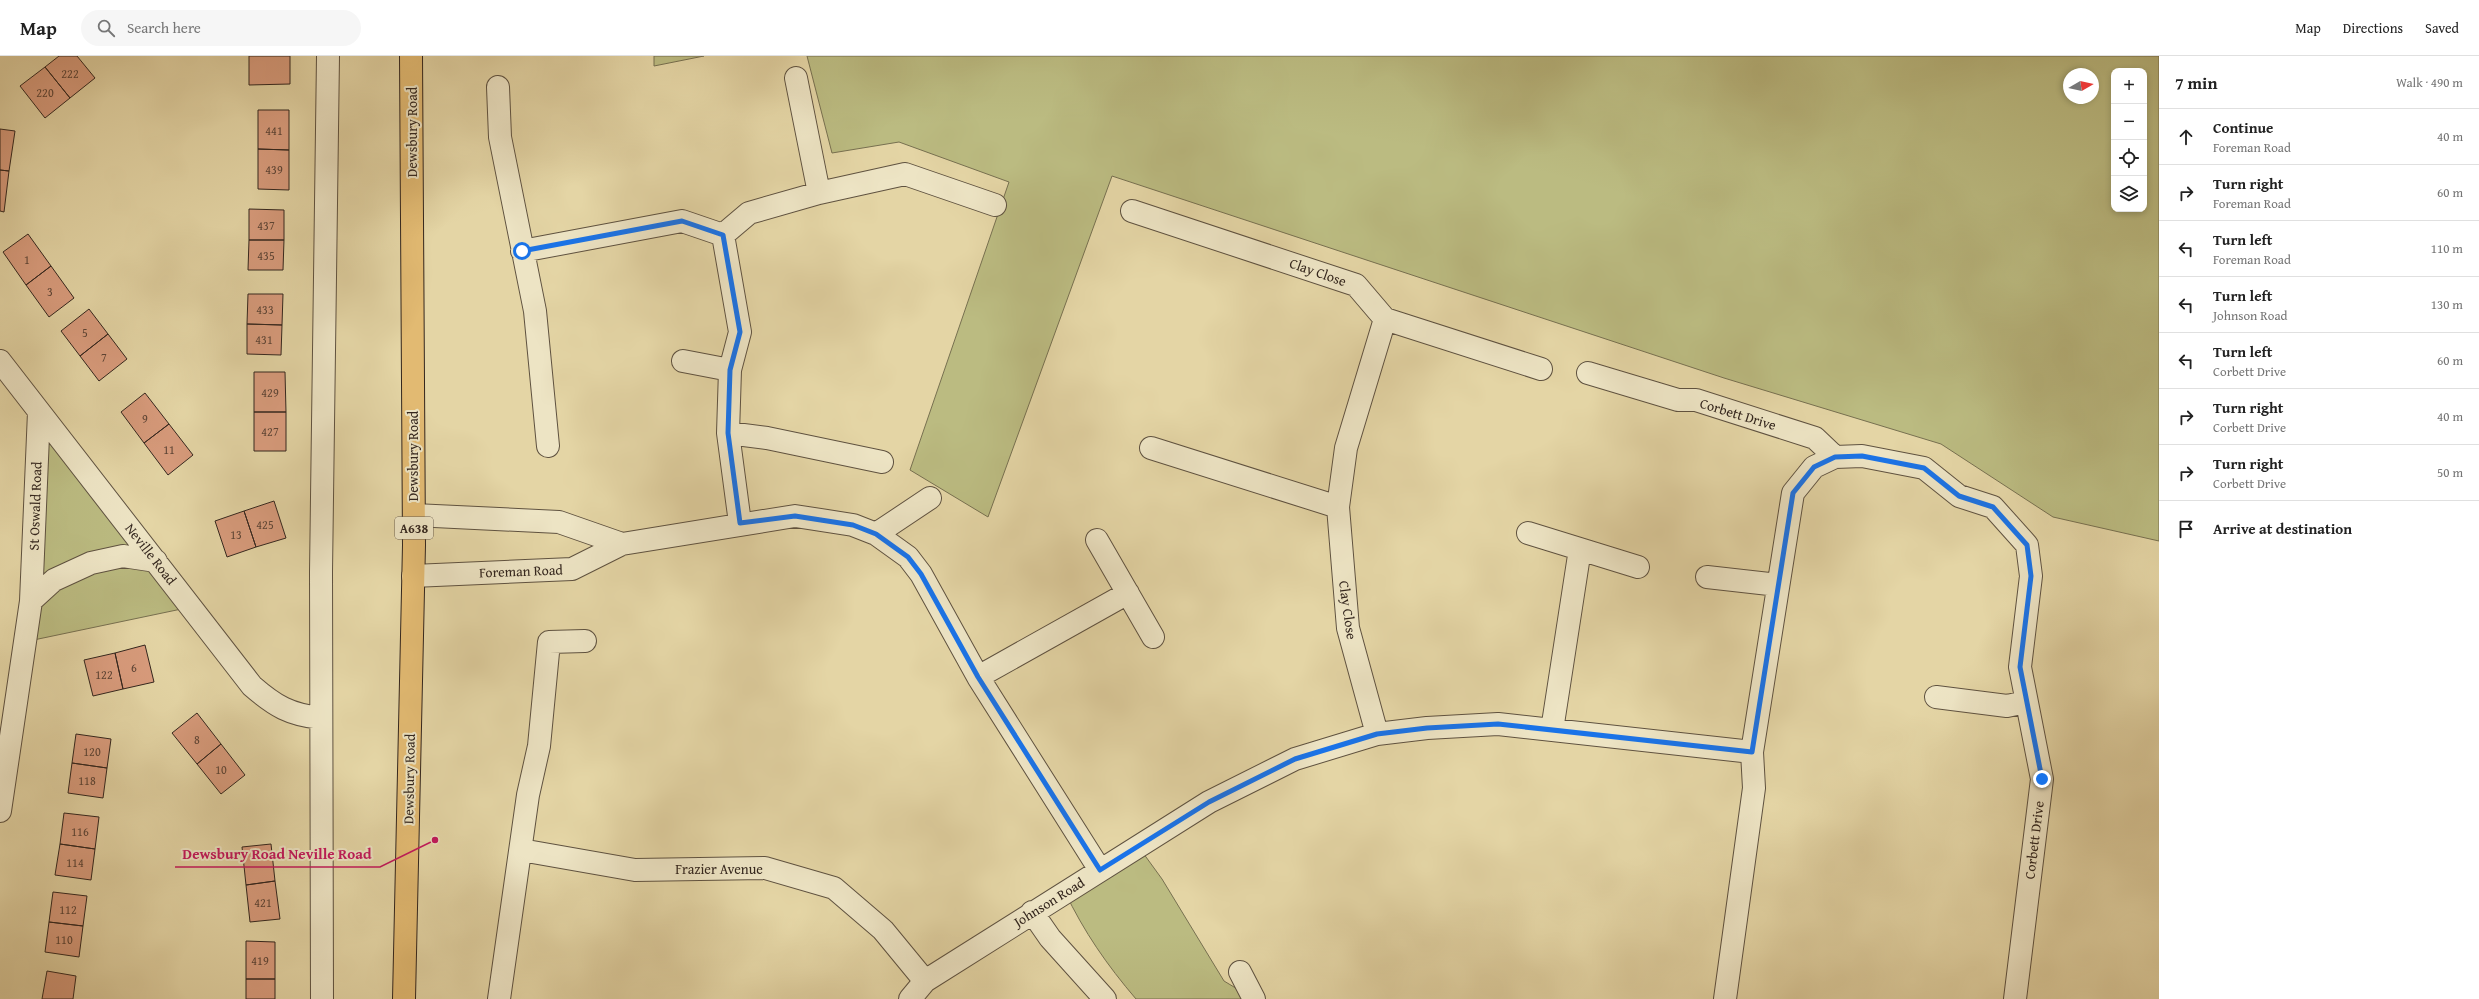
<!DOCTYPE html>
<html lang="en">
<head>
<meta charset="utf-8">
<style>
	:root { --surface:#fff; --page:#f6f6f6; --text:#222; --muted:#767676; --line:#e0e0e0 }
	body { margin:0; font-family:"Gentium Book Plus",serif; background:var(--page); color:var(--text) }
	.controls { position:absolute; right:12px; top:12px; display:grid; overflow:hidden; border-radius:8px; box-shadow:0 2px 6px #0003 }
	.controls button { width:36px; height:36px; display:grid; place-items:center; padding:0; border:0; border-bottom:1px solid var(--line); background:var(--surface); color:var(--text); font:20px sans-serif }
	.compass { position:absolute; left:2063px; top:12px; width:36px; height:36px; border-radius:50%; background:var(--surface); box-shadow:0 2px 6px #0003; rotate:81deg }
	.stop { position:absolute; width:12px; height:12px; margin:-9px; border:3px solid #1a73e8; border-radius:50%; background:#fff }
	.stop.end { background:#1a73e8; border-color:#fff; box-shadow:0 1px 4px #0008 }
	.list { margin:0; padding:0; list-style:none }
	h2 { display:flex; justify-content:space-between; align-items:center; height:52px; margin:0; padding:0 16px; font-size:17px }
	h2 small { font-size:13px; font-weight:400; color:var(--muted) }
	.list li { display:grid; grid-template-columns:26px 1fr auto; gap:12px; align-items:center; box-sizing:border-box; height:56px; padding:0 16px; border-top:1px solid var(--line) }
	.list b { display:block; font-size:15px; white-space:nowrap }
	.list p { margin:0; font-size:13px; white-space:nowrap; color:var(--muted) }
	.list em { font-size:13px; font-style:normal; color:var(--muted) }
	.icon { flex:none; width:22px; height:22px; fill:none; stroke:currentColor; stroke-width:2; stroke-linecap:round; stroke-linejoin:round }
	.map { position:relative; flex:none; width:2159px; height:943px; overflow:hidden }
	header { display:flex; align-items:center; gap:24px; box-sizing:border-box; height:56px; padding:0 20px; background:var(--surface); border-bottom:1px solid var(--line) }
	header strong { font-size:19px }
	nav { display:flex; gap:22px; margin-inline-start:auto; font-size:14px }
	.search { width:280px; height:36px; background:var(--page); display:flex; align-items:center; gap:10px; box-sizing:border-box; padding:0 14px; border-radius:22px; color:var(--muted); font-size:15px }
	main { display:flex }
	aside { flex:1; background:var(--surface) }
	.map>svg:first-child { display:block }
	.green { fill:#bbbb81; stroke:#777050; fill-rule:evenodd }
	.building { fill:#d99c7d; stroke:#33261e }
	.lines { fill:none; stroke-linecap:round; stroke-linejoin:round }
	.minor-casing { stroke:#5f5240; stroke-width:24 }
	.highway-casing { stroke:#33261e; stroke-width:24 }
	.minor { stroke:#ede4c4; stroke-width:22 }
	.highway { stroke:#e2ba72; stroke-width:22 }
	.route { stroke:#1a73e8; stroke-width:5 }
	.labels { text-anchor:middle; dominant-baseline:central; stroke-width:4; stroke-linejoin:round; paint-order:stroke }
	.number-label { font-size:12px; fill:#5c4436 }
	.shield { fill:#ede4c4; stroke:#6b5f50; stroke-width:1 }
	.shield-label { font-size:13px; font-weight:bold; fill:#33261e }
	.street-label { font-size:14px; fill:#33261e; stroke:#ede4c4 }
	.leader { fill:none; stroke:#c2185b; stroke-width:1.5 }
	.callout-dot { fill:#c2185b; stroke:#ede4c4; stroke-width:1.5 }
	.callout-label { font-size:15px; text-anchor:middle; font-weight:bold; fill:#c2185b; stroke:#ede4c4; stroke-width:4; stroke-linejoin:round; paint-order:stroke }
</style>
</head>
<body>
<header>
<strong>Map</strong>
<div class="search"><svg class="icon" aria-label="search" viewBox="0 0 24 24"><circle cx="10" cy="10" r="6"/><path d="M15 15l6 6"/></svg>Search here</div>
<nav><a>Map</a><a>Directions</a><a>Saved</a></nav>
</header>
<main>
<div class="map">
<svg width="2159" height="943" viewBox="0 0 2159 943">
	<rect width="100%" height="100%" fill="#e4d5a5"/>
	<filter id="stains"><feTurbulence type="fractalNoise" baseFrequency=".005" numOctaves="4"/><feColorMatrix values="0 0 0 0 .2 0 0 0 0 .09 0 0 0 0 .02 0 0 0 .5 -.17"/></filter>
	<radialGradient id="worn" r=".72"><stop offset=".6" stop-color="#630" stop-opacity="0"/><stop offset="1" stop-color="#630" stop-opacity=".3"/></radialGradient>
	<path class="green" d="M654,0H704L654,10Z
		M807,0H2159V485L2053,461L1941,388L1724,322L1112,120L988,461L910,414L1009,126L899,86L832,97ZM2114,15H2144V153H2114ZM2069,18H2093V42H2069Z
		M39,356L191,551L24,586Z
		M1138,790L1162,823L1224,925L1254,943H1136C1107,909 1084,876 1065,836Z"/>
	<path class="building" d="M59,0H77L95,22L70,42L45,11Z
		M249,0H290V28L249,29Z
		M45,11L70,42L45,62L20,30Z
		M258,54H289V94L258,93Z
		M0,73L15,75L9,115L0,114Z
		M258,93L289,94V134L258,133Z
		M0,114L9,115L4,156L0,155Z
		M249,153L284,154V184H249Z
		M28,178L51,210L26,229L3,196Z
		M249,184H284L283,214H248Z
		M51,210L74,242L49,261L26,229Z
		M248,238H283L282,269L247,268Z
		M89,253L108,278L80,300L61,275Z
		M247,268L282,269L281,299L247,298Z
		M108,278L127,303L99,325L80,300Z
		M254,316H285L286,356H254Z
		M145,337L169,368L144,387L121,356Z
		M254,356H286V395H254Z
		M169,368L193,399L168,419L144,387Z
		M274,445L286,482L256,491L244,455Z
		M244,455L256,491L227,501L215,465Z
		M145,589L154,626L123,633L115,597Z
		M115,597L123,633L93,640L84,604Z
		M197,657L221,688L197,708L172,677Z
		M76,678L111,683L107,712L72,707Z
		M221,688L245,719L221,738L197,708Z
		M72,707L107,712L103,742L68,737Z
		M64,757L99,761L95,793L60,788Z
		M60,788L95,793L91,824L55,819Z
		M271,788L275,825L246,829L242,791Z
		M275,825L280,863L250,866L246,829Z
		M53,836L87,840L83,870L49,866Z
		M49,866L83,870L79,901L45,896Z
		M246,885L275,886V923H246Z
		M47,915L76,920L73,943H42Z
		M246,923H275V943H246Z"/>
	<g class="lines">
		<defs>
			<path id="minor" d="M796,22L819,137L905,118L995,149
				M498,31L500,81L535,255L548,390
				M1132,155L1356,229L1385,263L1541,313
				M723,179L740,276L730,314L728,377L740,467
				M522,195L682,165L723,179L749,157L819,137
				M0,305L252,630C275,650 290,659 321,662
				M683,305L730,314
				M1588,317L1678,344H1696L1815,382L1835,401
				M728,377L767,382L882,406
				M1151,392L1338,451
				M414,459L559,466L622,488
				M1528,477L1638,511
				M876,478L930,442
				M1097,484L1153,581
				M413,520L572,513L622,488L795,460L853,469L876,478L908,501L921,518L978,621L1100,814
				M1707,521L1778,529
				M31,545L54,524L91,507L123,500L156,505
				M978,621L1128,537
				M1936,641L2007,650L2026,646
				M1552,674L1580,493
				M1377,678L1348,572L1338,451L1346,392L1385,263
				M0,755L31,545L39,356
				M521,794L635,814L765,812L834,832L883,874L925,925
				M1032,856L1050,882L1105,943
				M1240,916L1254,943
				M322,943L321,516L328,0
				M499,943L528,739L539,690L549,586L585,585
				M910,943L925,925L1209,746L1295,703L1377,678L1427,672L1498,668L1752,696
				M1725,943L1754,732L1752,696L1793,437L1814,411L1835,401L1862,400L1924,412L1959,440L1993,451L2027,489L2031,520L2020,611L2042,723L2015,943"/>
			<path id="highway" d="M404,943L414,489L411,0"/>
		</defs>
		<use href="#minor" class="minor-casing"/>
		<use href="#highway" class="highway-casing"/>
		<use href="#minor" class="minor"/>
		<use href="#highway" class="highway"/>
	</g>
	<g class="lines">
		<path class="route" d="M522,195L682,165L723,179L740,276L730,314L728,377L740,467L795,460L853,469L876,478L908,501L921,518L978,621L1100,814L1209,746L1295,703L1377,678L1427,672L1498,668L1752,696L1793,437L1814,411L1835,401L1862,400L1924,412L1959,440L1993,451L2027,489L2031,520L2020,611L2042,723"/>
	</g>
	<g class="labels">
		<g class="number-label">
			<text x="70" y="17">222</text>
			<text x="45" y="36">220</text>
			<text x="274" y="74">441</text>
			<text x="274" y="113">439</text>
			<text x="266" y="169">437</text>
			<text x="266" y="199">435</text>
			<text x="27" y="203">1</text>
			<text x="50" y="235">3</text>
			<text x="265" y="253">433</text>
			<text x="85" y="276">5</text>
			<text x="264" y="283">431</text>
			<text x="104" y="301">7</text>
			<text x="270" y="336">429</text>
			<text x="145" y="362">9</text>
			<text x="270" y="375">427</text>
			<text x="169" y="393">11</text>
			<text x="265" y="468">425</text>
			<text x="236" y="478">13</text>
			<text x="134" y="611">6</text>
			<text x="104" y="618">122</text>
			<text x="197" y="683">8</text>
			<text x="92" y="695">120</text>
			<text x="221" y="713">10</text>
			<text x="87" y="724">118</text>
			<text x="80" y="775">116</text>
			<text x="75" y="806">114</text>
			<text x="263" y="846">421</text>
			<text x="68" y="853">112</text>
			<text x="64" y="883">110</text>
			<text x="260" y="904">419</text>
		</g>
		<rect class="shield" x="395" y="461" width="38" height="22" rx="3"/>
		<g class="shield-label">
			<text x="414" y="472">A638</text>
		</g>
		<g class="street-label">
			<text transform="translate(412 76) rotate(-90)">Dewsbury Road</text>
			<text transform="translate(1318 216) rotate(19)">Clay Close</text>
			<text transform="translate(1738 358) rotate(17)">Corbett Drive</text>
			<text transform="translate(413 400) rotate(-90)">Dewsbury Road</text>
			<text transform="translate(35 450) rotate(-88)">St Oswald Road</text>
			<text transform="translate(151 498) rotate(52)">Neville Road</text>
			<text transform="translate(521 515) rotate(-2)">Foreman Road</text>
			<text transform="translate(1348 554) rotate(82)">Clay Close</text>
			<text transform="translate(409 723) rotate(-89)">Dewsbury Road</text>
			<text transform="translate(2034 784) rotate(-83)">Corbett Drive</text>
			<text x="719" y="813">Frazier Avenue</text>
			<text transform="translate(1049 846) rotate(-32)">Johnson Road</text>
		</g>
	</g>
	<path class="leader" d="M435 784L380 811H175"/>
	<circle class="callout-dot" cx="435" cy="784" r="4"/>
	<g class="callout-label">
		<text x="277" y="803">Dewsbury Road Neville Road</text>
	</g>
	<rect width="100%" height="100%" filter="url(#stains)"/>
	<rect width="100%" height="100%" fill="url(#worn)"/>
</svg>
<div class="controls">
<button>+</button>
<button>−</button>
<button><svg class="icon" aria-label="locate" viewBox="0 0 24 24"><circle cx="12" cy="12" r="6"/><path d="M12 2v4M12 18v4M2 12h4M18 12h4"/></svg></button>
<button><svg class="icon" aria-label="layers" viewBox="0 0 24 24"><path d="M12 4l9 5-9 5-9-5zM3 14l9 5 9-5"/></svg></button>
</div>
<svg class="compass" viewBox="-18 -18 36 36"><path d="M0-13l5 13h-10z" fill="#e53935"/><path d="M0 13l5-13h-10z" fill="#767676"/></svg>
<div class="stop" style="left:522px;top:195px"></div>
<div class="stop end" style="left:2042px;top:723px"></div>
</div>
<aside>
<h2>7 min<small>Walk · 490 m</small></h2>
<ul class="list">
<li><svg class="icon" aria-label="ahead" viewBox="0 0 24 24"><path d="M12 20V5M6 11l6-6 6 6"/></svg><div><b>Continue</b><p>Foreman Road</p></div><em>40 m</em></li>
<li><svg class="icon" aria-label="right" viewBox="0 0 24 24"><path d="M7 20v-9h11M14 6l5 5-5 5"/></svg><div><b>Turn right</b><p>Foreman Road</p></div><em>60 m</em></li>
<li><svg class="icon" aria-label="left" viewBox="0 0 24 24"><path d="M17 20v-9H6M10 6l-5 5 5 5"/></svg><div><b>Turn left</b><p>Foreman Road</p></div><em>110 m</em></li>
<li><svg class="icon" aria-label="left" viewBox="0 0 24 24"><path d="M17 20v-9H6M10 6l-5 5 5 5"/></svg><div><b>Turn left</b><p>Johnson Road</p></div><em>130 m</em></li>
<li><svg class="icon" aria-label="left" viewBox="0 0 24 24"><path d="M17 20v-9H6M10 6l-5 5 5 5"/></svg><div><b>Turn left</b><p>Corbett Drive</p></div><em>60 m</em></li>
<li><svg class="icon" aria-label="right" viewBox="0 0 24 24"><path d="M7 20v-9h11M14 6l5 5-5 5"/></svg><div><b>Turn right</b><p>Corbett Drive</p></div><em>40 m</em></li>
<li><svg class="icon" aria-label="right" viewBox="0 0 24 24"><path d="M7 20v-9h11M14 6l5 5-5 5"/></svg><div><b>Turn right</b><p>Corbett Drive</p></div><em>50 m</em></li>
<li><svg class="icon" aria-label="arrive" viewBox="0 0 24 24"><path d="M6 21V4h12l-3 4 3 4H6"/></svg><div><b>Arrive at destination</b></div></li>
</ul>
</aside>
</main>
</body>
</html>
